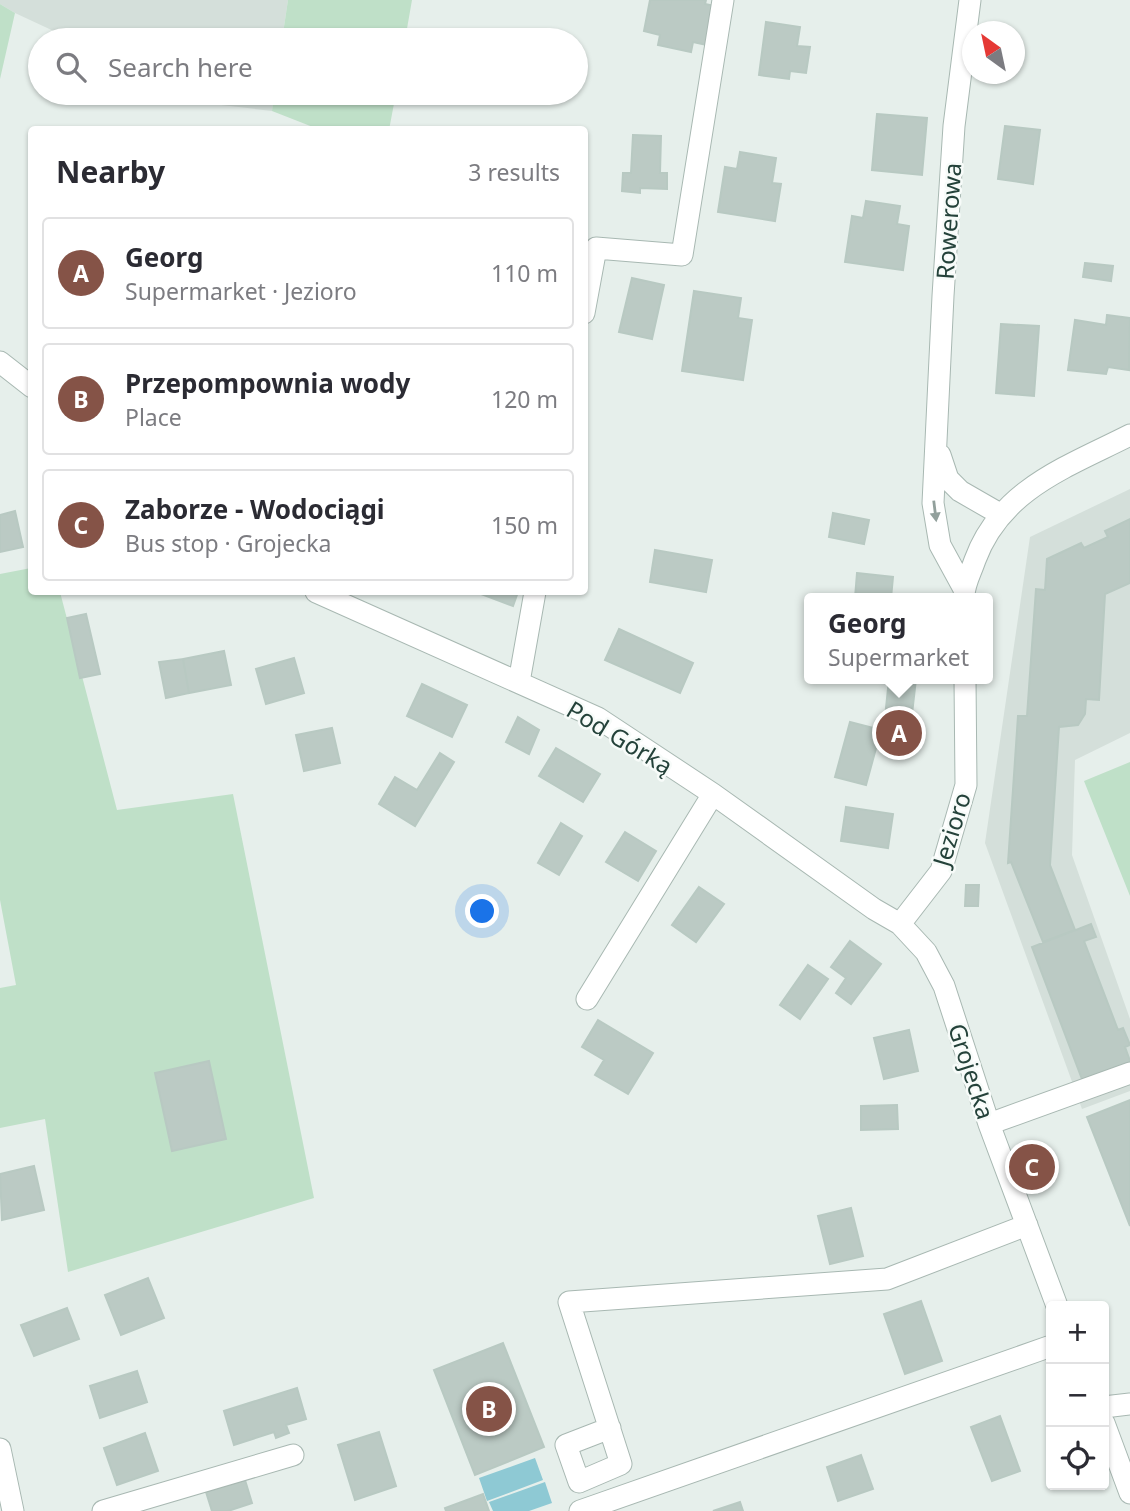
<!DOCTYPE html>
<html lang="en">
<head>
<meta charset="utf-8">
<style>
	:root { --surface:#fff; --page:#f7f7f7; --text:#2b2b33; --muted:#7c7c81; --line:#e1e1e2; --accent:#855347 }
	body { margin:0; font-family:"Noto Sans",sans-serif; background:var(--page); color:var(--text) }
	.controls { position:absolute; right:21px; bottom:21px; display:grid; overflow:hidden; border-radius:7px; box-shadow:0 2px 5px #0004 }
	.controls button { width:63px; height:63px; display:grid; place-items:center; padding:0; border:0; border-bottom:2px solid var(--line); background:var(--surface); color:var(--text); font:35px sans-serif }
	.compass { position:absolute; left:962px; top:21px; width:63px; height:63px; border-radius:50%; background:var(--surface); box-shadow:0 2px 5px #0004; rotate:327deg }
	.you { position:absolute; left:483px; top:912px; width:24px; height:24px; margin:-18px; border:5px solid #fff; border-radius:50%; background:#1a73e8; box-shadow:0 0 0 10px #1a73e833 }
	.badge { display:grid; place-items:center; width:46px; height:46px; border-radius:50%; background:var(--accent); color:#fff; font-size:23px; font-weight:700 }
	.pin { position:absolute; translate:-50% -50%; border:4px solid #fff; box-shadow:0 2px 7px #0006 }
	.popup { position:absolute; left:804px; top:593px; width:189px; height:91px; box-sizing:border-box; display:grid; place-content:center; border-radius:7px; background:var(--surface); filter:drop-shadow(0 2px 5px #0005); font-size:23px; white-space:nowrap; color:var(--muted) }
	.popup b { font-size:26px; color:var(--text) }
	.popup::after { content:''; position:absolute; left:50%; top:100%; margin-left:-14px; border:14px solid transparent; border-top-color:var(--surface) }
	.list { margin:0; padding:0; list-style:none }
	h2 { display:flex; justify-content:space-between; align-items:center; height:91px; margin:0; padding:0 28px; font-size:30px }
	h2 small { font-size:23px; font-weight:400; color:var(--muted) }
	.list li { display:grid; grid-template-columns:46px 1fr auto; gap:21px; align-items:center; box-sizing:border-box; height:112px; margin:0 14px 14px; padding:0 14px; border:2px solid var(--line); border-radius:7px }
	.list b { display:block; font-size:26px; white-space:nowrap }
	.list p { margin:0; font-size:23px; white-space:nowrap; color:var(--muted) }
	.list em { font-size:23px; font-style:normal; color:var(--muted) }
	.icon { flex:none; width:38px; height:38px; fill:none; stroke:currentColor; stroke-width:2; stroke-linecap:round; stroke-linejoin:round }
	.map { position:relative; flex:none; width:1130px; height:1511px; overflow:hidden }
	.search { position:absolute; background:var(--surface); box-shadow:0 2px 5px #0004; left:28px; top:28px; width:560px; height:77px; display:flex; align-items:center; gap:18px; box-sizing:border-box; padding:0 24px; border-radius:38px; color:var(--muted); font-size:26px }
	.panel { position:absolute; background:var(--surface); box-shadow:0 2px 5px #0004; left:28px; top:126px; width:560px; height:469px; border-radius:7px }
	.map>svg:first-child { display:block }
	.built { fill:#d4dfda }
	.green { fill:#bfe0c8 }
	.water { fill:#8ec9d4 }
	.building { fill:#bbcac4; stroke:#b8c9c2; stroke-width:2 }
	.lines { fill:none; stroke-linecap:round; stroke-linejoin:round }
	.minor-casing { stroke:#a8b8b2; stroke-width:23 }
	.minor { stroke:#fff; stroke-width:21 }
	.oneway { fill:#92a09c }
	.labels { text-anchor:middle; dominant-baseline:central; stroke-width:5; stroke-linejoin:round; paint-order:stroke }
	.street-label { font-size:24px; fill:#24423a; stroke:#f7fbf9 }
</style>
</head>
<body>
<div class="map">
<svg width="1130" height="1511" viewBox="0 0 1130 1511">
	<rect width="100%" height="100%" fill="#e6efeb"/>
	<path class="built" d="M0,0H288L282,40H73L15,13L0,4Z
		M183,93H274L272,111L204,103Z
		M1130,489V733L1075,760L1072,855L1130,1019V1091L1082,1109L985,843L1030,537Z"/>
	<path class="green" d="M288,0H412L405,40H282Z
		M0,4L15,13L0,79Z
		M274,93H396L389,130L318,129L272,111Z
		M31,568L32,592H60L117,810L233,794L314,1198L68,1272L45,1119L0,1128V988L16,985L0,900V574Z
		M1130,762V896L1084,781Z"/>
	<path class="water" d="M535,1458L543,1480L487,1501L479,1478Z
		M545,1482L552,1503L529,1511H493L489,1502Z"/>
	<path class="building" d="M650,0H706L705,4L715,6L707,45L693,42L691,52L658,45L660,35L644,31Z
		M766,22L800,27L797,46L810,47L806,73L790,71L789,79L759,75Z
		M877,114L927,118L922,175L872,170Z
		M1005,126L1040,130L1033,184L998,179Z
		M633,135L661,136L660,173H667V189L640,188V193L622,191L623,173H631Z
		M740,152L776,158L772,183L781,184L775,221L718,212L725,167L737,169Z
		M866,201L900,206L897,224L909,226L903,270L845,262L852,216L863,218Z
		M1085,263L1113,266L1111,281L1083,277Z
		M632,278L664,285L652,339L619,332Z
		M694,291L741,298L738,318L752,320L743,380L682,371Z
		M1107,315L1130,318L1129,370L1108,367L1106,374L1068,370L1075,320L1106,325Z
		M1001,324L1039,326L1034,396L996,393Z
		M15,511L23,547L0,552V515Z
		M833,513L869,520L864,544L829,537Z
		M1130,519V583L1105,594L1099,700L1086,699L1085,714L1078,725L1059,727L1050,865L1075,930L1043,942L1011,862L1008,863L1018,716H1027L1036,589L1045,590L1047,559L1081,543L1084,548L1108,537L1105,531Z
		M655,550L712,560L706,592L650,582Z
		M857,573L893,577L891,598H855Z
		M476,592H518L513,606Z
		M86,614L100,674L80,678L67,618Z
		M619,629L693,663L680,693L605,660Z
		M224,651L231,685L189,693L183,659Z
		M294,658L304,693L266,704L256,669Z
		M183,659L189,693L166,698L159,662Z
		M889,679H916L908,749L882,746Z
		M422,684L467,705L452,737L407,716Z
		M518,717L539,730L529,754L506,742Z
		M850,722L881,730L866,785L835,777Z
		M332,728L340,763L304,771L296,735Z
		M556,748L600,774L583,802L539,776Z
		M440,753L454,762L415,826L379,804L395,777L417,790Z
		M846,807L893,814L888,848L841,841Z
		M561,823L582,836L559,875L538,863Z
		M625,832L656,851L638,881L606,862Z
		M966,885H979L978,906H965Z
		M699,887L724,904L696,942L672,925Z
		M1091,924L1096,937L1084,941L1118,1030L1123,1028L1130,1045L1125,1047L1130,1061V1079L1088,1095L1032,947Z
		M850,941L881,964L851,1004L836,993L846,978L831,967Z
		M808,965L828,979L800,1019L780,1005Z
		M598,1020L653,1053L628,1094L595,1075L604,1060L582,1047Z
		M909,1030L918,1071L884,1079L874,1038Z
		M209,1061L226,1139L172,1151L155,1073Z
		M1130,1100V1226L1087,1117Z
		M897,1105L898,1129L861,1130V1106Z
		M34,1166L44,1210L2,1220L0,1174Z
		M851,1208L863,1256L830,1264L818,1216Z
		M148,1278L164,1318L121,1335L105,1295Z
		M921,1301L942,1361L905,1374L884,1314Z
		M67,1308L79,1339L34,1356L21,1325Z
		M503,1343L544,1447L475,1475L434,1370Z
		M137,1371L147,1402L100,1418L90,1386Z
		M297,1388L306,1419L286,1425L289,1433L276,1438L274,1432L234,1445L224,1411Z
		M1000,1416L1020,1471L992,1481L971,1427Z
		M379,1432L396,1486L355,1500L338,1445Z
		M145,1433L158,1471L117,1485L104,1448Z
		M861,1455L873,1489L838,1501L827,1467Z
		M245,1480L252,1503L228,1511H212L206,1492Z
		M483,1494L489,1511H446L445,1508Z
		M740,1502L743,1511H713Z"/>
	<g class="lines">
		<defs>
			<path id="minor" d="M584,313L596,248L682,255L723,0
				M0,362L32,387
				M940,455L948,479L960,491L1000,514
				M964,589L940,545L933,503L943,296L954,126L970,0
				M316,592L598,718L713,794L874,909L900,924L926,952L944,986L989,1124L1057,1306
				M964,596C964,584 971,572 975,560C1001,489 1067,467 1130,435
				M519,682L535,592
				M900,924L941,871L966,785L965,679
				M587,999L713,794
				M989,1124L1130,1073
				M1104,1407L1130,1404
				M1104,1423L1130,1493
				M610,1428L566,1445L579,1482L621,1464L569,1302L887,1279L1027,1225
				M0,1449L13,1511
				M103,1511L293,1455
				M580,1511L1051,1346"/>
		</defs>
		<use href="#minor" class="minor-casing"/>
		<use href="#minor" class="minor"/>
	</g>
	<defs><path id="oneway-solid" d="M-6-.8H1V-3.2L6.5 0L1 3.2V.8H-6Z" transform="scale(1.75)"/></defs>
	<use class="oneway" href="#oneway-solid" transform="translate(935 511) rotate(83)"/>
	<g class="labels">
		<g class="street-label">
			<text transform="translate(948 221) rotate(-86)">Rowerowa</text>
			<text transform="translate(620 737) rotate(31)">Pod Górką</text>
			<text transform="translate(951 829) rotate(-73)">Jezioro</text>
			<text transform="translate(972 1071) rotate(72)">Grojecka</text>
		</g>
	</g>
</svg>
<div class="controls">
<button>+</button>
<button>−</button>
<button><svg class="icon" aria-label="locate" viewBox="0 0 24 24"><circle cx="12" cy="12" r="6"/><path d="M12 2v4M12 18v4M2 12h4M18 12h4"/></svg></button>
</div>
<svg class="compass" viewBox="-18 -18 36 36"><path d="M0-13l5 13h-10z" fill="#e53935"/><path d="M0 13l5-13h-10z" fill="#7c7c81"/></svg>
<div class="you"></div>
<div class="pin badge" style="left:899px;top:733px">A</div>
<div class="popup"><b>Georg</b>Supermarket</div>
<div class="pin badge" style="left:489px;top:1409px">B</div>
<div class="pin badge" style="left:1032px;top:1167px">C</div>
<div class="search"><svg class="icon" aria-label="search" viewBox="0 0 24 24"><circle cx="10" cy="10" r="6"/><path d="M15 15l6 6"/></svg>Search here</div>
<section class="panel">
<h2>Nearby<small>3 results</small></h2>
<ul class="list">
<li><span class="badge">A</span><div><b>Georg</b><p>Supermarket · Jezioro</p></div><em>110 m</em></li>
<li><span class="badge">B</span><div><b>Przepompownia wody</b><p>Place</p></div><em>120 m</em></li>
<li><span class="badge">C</span><div><b>Zaborze - Wodociągi</b><p>Bus stop · Grojecka</p></div><em>150 m</em></li>
</ul>
</section>
</div>
</body>
</html>
